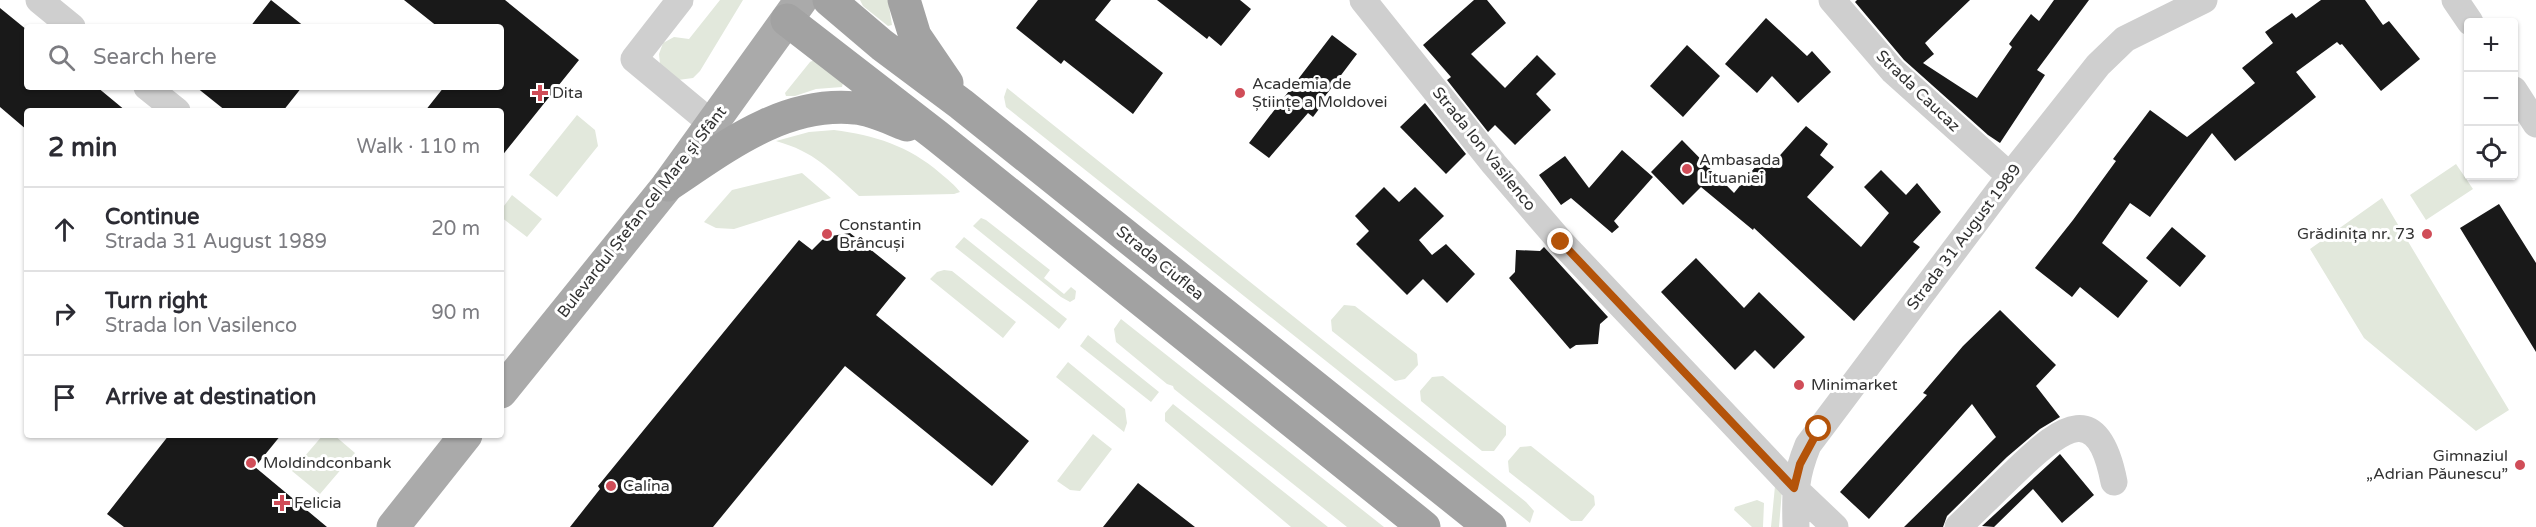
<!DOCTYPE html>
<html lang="en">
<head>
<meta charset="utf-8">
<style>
	:root { --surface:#fff; --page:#f7f7f7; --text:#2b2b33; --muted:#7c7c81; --line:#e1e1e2 }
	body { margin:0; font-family:"Varela Round",sans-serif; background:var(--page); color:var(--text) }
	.controls { position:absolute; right:18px; top:18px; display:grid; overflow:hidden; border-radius:6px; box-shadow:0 2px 4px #0004 }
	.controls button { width:54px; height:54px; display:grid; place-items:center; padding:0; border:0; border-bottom:2px solid var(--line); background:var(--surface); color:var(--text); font:30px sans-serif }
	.stop { position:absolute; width:18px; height:18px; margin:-14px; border:4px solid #b45309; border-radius:50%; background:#fff }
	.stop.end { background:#b45309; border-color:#fff; box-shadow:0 2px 6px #0008 }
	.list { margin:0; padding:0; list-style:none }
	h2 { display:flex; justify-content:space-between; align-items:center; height:78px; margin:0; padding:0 24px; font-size:26px }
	h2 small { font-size:20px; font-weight:400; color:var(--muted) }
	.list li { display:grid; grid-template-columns:39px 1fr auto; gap:18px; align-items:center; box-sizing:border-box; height:84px; padding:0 24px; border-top:2px solid var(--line) }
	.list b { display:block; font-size:22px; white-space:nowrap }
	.list p { margin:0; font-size:20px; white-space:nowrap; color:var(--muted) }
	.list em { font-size:20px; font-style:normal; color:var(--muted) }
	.icon { flex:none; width:33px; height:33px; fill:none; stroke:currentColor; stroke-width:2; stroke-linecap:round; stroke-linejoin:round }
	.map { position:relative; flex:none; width:2536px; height:527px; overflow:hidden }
	.search { position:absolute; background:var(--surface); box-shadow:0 2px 4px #0004; left:24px; top:24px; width:480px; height:66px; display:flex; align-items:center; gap:15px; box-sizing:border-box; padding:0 21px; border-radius:6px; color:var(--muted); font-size:22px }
	.panel { position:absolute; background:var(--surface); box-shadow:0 2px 4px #0004; left:24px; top:108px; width:480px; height:330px; border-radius:6px }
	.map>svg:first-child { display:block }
	.green { fill:#e2e8dc }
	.building { fill:#191919 }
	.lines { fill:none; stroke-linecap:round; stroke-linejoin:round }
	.minor { stroke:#cfcfcf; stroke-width:27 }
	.primary { stroke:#aaa; stroke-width:33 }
	.trunk { stroke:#a2a2a2; stroke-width:33 }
	.route { stroke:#b45309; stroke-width:8 }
	.poi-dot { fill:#d04d58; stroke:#fff; stroke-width:2 }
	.labels { text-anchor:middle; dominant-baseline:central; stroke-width:6; stroke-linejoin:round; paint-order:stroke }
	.poi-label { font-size:16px; fill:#323232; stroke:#fff; text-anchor:start }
	.street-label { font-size:16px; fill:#323232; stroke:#fff }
</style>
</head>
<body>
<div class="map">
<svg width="2536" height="527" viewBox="0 0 2536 527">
	<rect width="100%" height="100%" fill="#fff"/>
	<path class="green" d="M720,0H743L700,71L693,78L678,80L660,64L659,54L663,43L674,37L689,39Z
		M860,0H888L892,25L888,26L863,6Z
		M814,60L843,83L842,87L816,89L795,96H786L785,93L810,62Z
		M1007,88L1526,502L1534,511L1530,523L1006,107L1004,97Z
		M577,115L595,130L598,146L557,197L529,175Z
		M834,130C874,135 909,146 940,173C947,179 955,185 960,192L954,194L859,196C829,169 815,152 776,141L809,132Z
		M2456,164L2473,189L2426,220L2410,195Z
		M802,173L831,198L734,229L716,228L704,222L732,190Z
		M512,195L542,219L527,237L501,217V210Z
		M2382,198L2509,410L2476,431L2364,338L2310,249Z
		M981,218L986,220L1050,270L1044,278L1064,294L1071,287L1076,291L1075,299L1070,302L1061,297L973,226Z
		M964,237L1067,319L1059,329L955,247Z
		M944,270L952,271L1016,322L1003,338L930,279L937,272Z
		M1344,305L1355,306L1417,354L1418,365L1405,379L1395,381L1332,331L1331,320Z
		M1121,319L1384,527H1347L1174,389L1173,386L1167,384L1116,342L1114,329Z
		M1088,335L1159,392L1151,402L1080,346Z
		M1068,362L1125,409L1127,423L1124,432L1056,377Z
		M1443,376L1506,426V435L1494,451H1482L1421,401L1420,391L1432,377Z
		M1173,404L1328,527H1291L1165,421V413Z
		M1093,434L1112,449L1080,491L1070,490L1057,481Z
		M323,435H334L355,453L320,494L292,471Z
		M1531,446L1594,496L1595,505L1582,521H1571L1509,472L1508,461L1520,447Z
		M1775,486L1782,490L1779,527H1771Z
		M1757,500L1764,503L1763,527H1752L1734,510L1735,507Z"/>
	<path class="building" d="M271,0L305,27H250Z
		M404,0H505L579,60L501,157V111H425L444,87H501V27H438Z
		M1038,0H1111L1095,20L1163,73L1133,114L1064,60L1061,64L1016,28Z
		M1157,0H1240L1251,9L1221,46L1209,36L1207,39Z
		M1474,0H1487L1506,23L1471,54L1505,88L1537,55L1556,74L1536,94L1551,110L1515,145L1495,125L1488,132L1447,80L1451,77L1423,45Z
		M1857,0H1970L1925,43L1934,54L1923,63L1977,98L2012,47L2009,44L2031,14L2039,21L2054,0H2089L2037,70L2045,75L2000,143L1988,135L1904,60L1855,2Z
		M2321,0H2365L2383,25L2389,21L2420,59L2381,91L2342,44L2340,45L2337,42L2296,72L2316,97L2235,161L2212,133L2150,217L2130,203L2102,243L2148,281L2118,318L2080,287L2072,297L2035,268L2073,220L2116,161L2113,159L2150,110L2187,137L2255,83L2242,68L2273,43L2265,32L2292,13L2296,18Z
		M0,8L27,30V87H97L126,111H27V130L0,107Z
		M1766,18L1807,56L1812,51L1831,72L1798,103L1772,76L1757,93L1725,64Z
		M1332,35L1357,54L1323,99L1325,101L1313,117L1308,113L1269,158L1249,143Z
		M1687,45L1720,76L1683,117L1650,86Z
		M196,87H302L283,111H226Z
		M1425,103L1466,154L1446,174L1400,127Z
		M1806,126L1828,144L1820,155L1834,167L1807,197L1861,247L1889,213L1864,187L1881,170L1906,195L1917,183L1941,212L1913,242L1920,247L1854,321L1754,228L1753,230L1701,187L1683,205L1651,172L1682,140L1734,193L1765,155L1773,163Z
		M1622,150L1653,177L1614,221L1619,227L1612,233L1571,198L1561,205L1539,175L1565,156L1589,188Z
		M1384,187L1399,202L1415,187L1444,216L1419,240L1432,255L1446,244L1475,274L1447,303L1423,279L1407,295L1356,244L1369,231L1355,216Z
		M2499,204L2536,263V352L2460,228Z
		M2172,227L2206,256L2180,287L2146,258Z
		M850,233L906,278L876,315L1029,441L992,486L845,366L713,527H570L600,489L598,486L799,240L812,250L825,237Z
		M1544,247L1608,317L1600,324L1598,344L1576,345L1570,349L1509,278L1515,272L1516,250L1540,251Z
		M1696,258L1744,308L1759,292L1805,337L1774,369L1755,350L1735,370L1661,292Z
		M2000,310L2056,365L2036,386L2060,417L2040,429L2007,457L1947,516L1943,527H1904L1996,437L1972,404L1869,519L1840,492L1927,395L1923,393L1963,346Z
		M169,435H281L255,467L327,527H124L107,514Z
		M2060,454L2094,495L2062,523L2033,489L1994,527L1982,526Z
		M1138,483L1195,527H1103Z"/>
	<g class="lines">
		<path class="minor" d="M39,0L72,27
			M680,0L634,59L711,123
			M1363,0L1494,164L1561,242L1794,488L1835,527
			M1832,0L1893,71L2010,176
			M2455,0L2470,22
			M147,87L177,111
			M2514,90L2536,124
			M1796,527C1795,493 1795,477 1808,445L2010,176L2098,65L2125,39L2204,0
			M1958,527C1978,508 1998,488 2018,469C2063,426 2098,400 2114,482"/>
		<path class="primary" d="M501,392L668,185L801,0
			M393,527L466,435"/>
		<path class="trunk" d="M829,0L882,45L961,104L1490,527
			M904,0L915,36L947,83
			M787,20L937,136L1424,527
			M668,185C724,148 783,101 855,108C872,109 891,119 907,125"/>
	</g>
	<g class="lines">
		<path class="route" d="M1561,242L1794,488L1800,464L1819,429"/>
	</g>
	<g class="poi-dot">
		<path d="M537 84h6v6h6v6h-6v6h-6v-6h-6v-6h6z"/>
		<circle cx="1240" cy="93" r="6"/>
		<circle cx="1687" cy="169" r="6"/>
		<circle cx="827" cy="234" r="6"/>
		<circle cx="2427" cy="234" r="6"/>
		<circle cx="1799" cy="385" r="6"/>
		<circle cx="251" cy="463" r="6"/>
		<circle cx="2520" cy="465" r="6"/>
		<circle cx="611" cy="486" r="6"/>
		<path d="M279 494h6v6h6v6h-6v6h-6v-6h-6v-6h6z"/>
	</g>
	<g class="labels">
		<g class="poi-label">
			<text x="1252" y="84">Academia de<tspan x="1252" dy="18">Științe a Moldovei</tspan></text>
			<text x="552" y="93">Dita</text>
			<text x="1699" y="160">Ambasada<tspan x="1699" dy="18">Lituaniei</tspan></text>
			<text x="839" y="225">Constantin<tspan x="839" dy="18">Brâncuși</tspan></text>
			<text x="2415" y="234" text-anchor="end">Grădinița nr. 73</text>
			<text x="1811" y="385">Minimarket</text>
			<text x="2508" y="456" text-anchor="end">Gimnaziul<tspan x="2508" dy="18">„Adrian Păunescu”</tspan></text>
			<text x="263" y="463">Moldindconbank</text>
			<text x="623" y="486">Calina</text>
			<text x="294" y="503">Felicia</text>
		</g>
		<g class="street-label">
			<text transform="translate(1918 91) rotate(44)">Strada Caucaz</text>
			<text transform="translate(1484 149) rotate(51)">Strada Ion Vasilenco</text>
			<text transform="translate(642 212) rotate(-52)">Bulevardul Ștefan cel Mare și Sfânt</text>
			<text transform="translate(1964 237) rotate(-53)">Strada 31 August 1989</text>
			<text transform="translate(1160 263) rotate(39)">Strada Ciuflea</text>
		</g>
	</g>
</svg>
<div class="controls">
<button>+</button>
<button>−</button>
<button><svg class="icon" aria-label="locate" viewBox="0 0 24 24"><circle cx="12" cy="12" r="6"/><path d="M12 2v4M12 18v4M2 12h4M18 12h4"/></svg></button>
</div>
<div class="stop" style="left:1819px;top:429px"></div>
<div class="stop end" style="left:1561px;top:242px"></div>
<div class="search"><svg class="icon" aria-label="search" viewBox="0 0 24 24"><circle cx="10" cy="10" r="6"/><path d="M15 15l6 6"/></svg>Search here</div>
<section class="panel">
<h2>2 min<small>Walk · 110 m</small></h2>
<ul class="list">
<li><svg class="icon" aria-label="ahead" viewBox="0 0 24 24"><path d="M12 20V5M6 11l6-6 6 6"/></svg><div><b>Continue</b><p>Strada 31 August 1989</p></div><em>20 m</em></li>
<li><svg class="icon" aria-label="right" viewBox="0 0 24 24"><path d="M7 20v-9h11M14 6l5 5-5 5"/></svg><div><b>Turn right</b><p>Strada Ion Vasilenco</p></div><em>90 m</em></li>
<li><svg class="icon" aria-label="arrive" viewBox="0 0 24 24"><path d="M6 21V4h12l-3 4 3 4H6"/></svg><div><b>Arrive at destination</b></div></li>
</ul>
</section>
</div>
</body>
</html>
